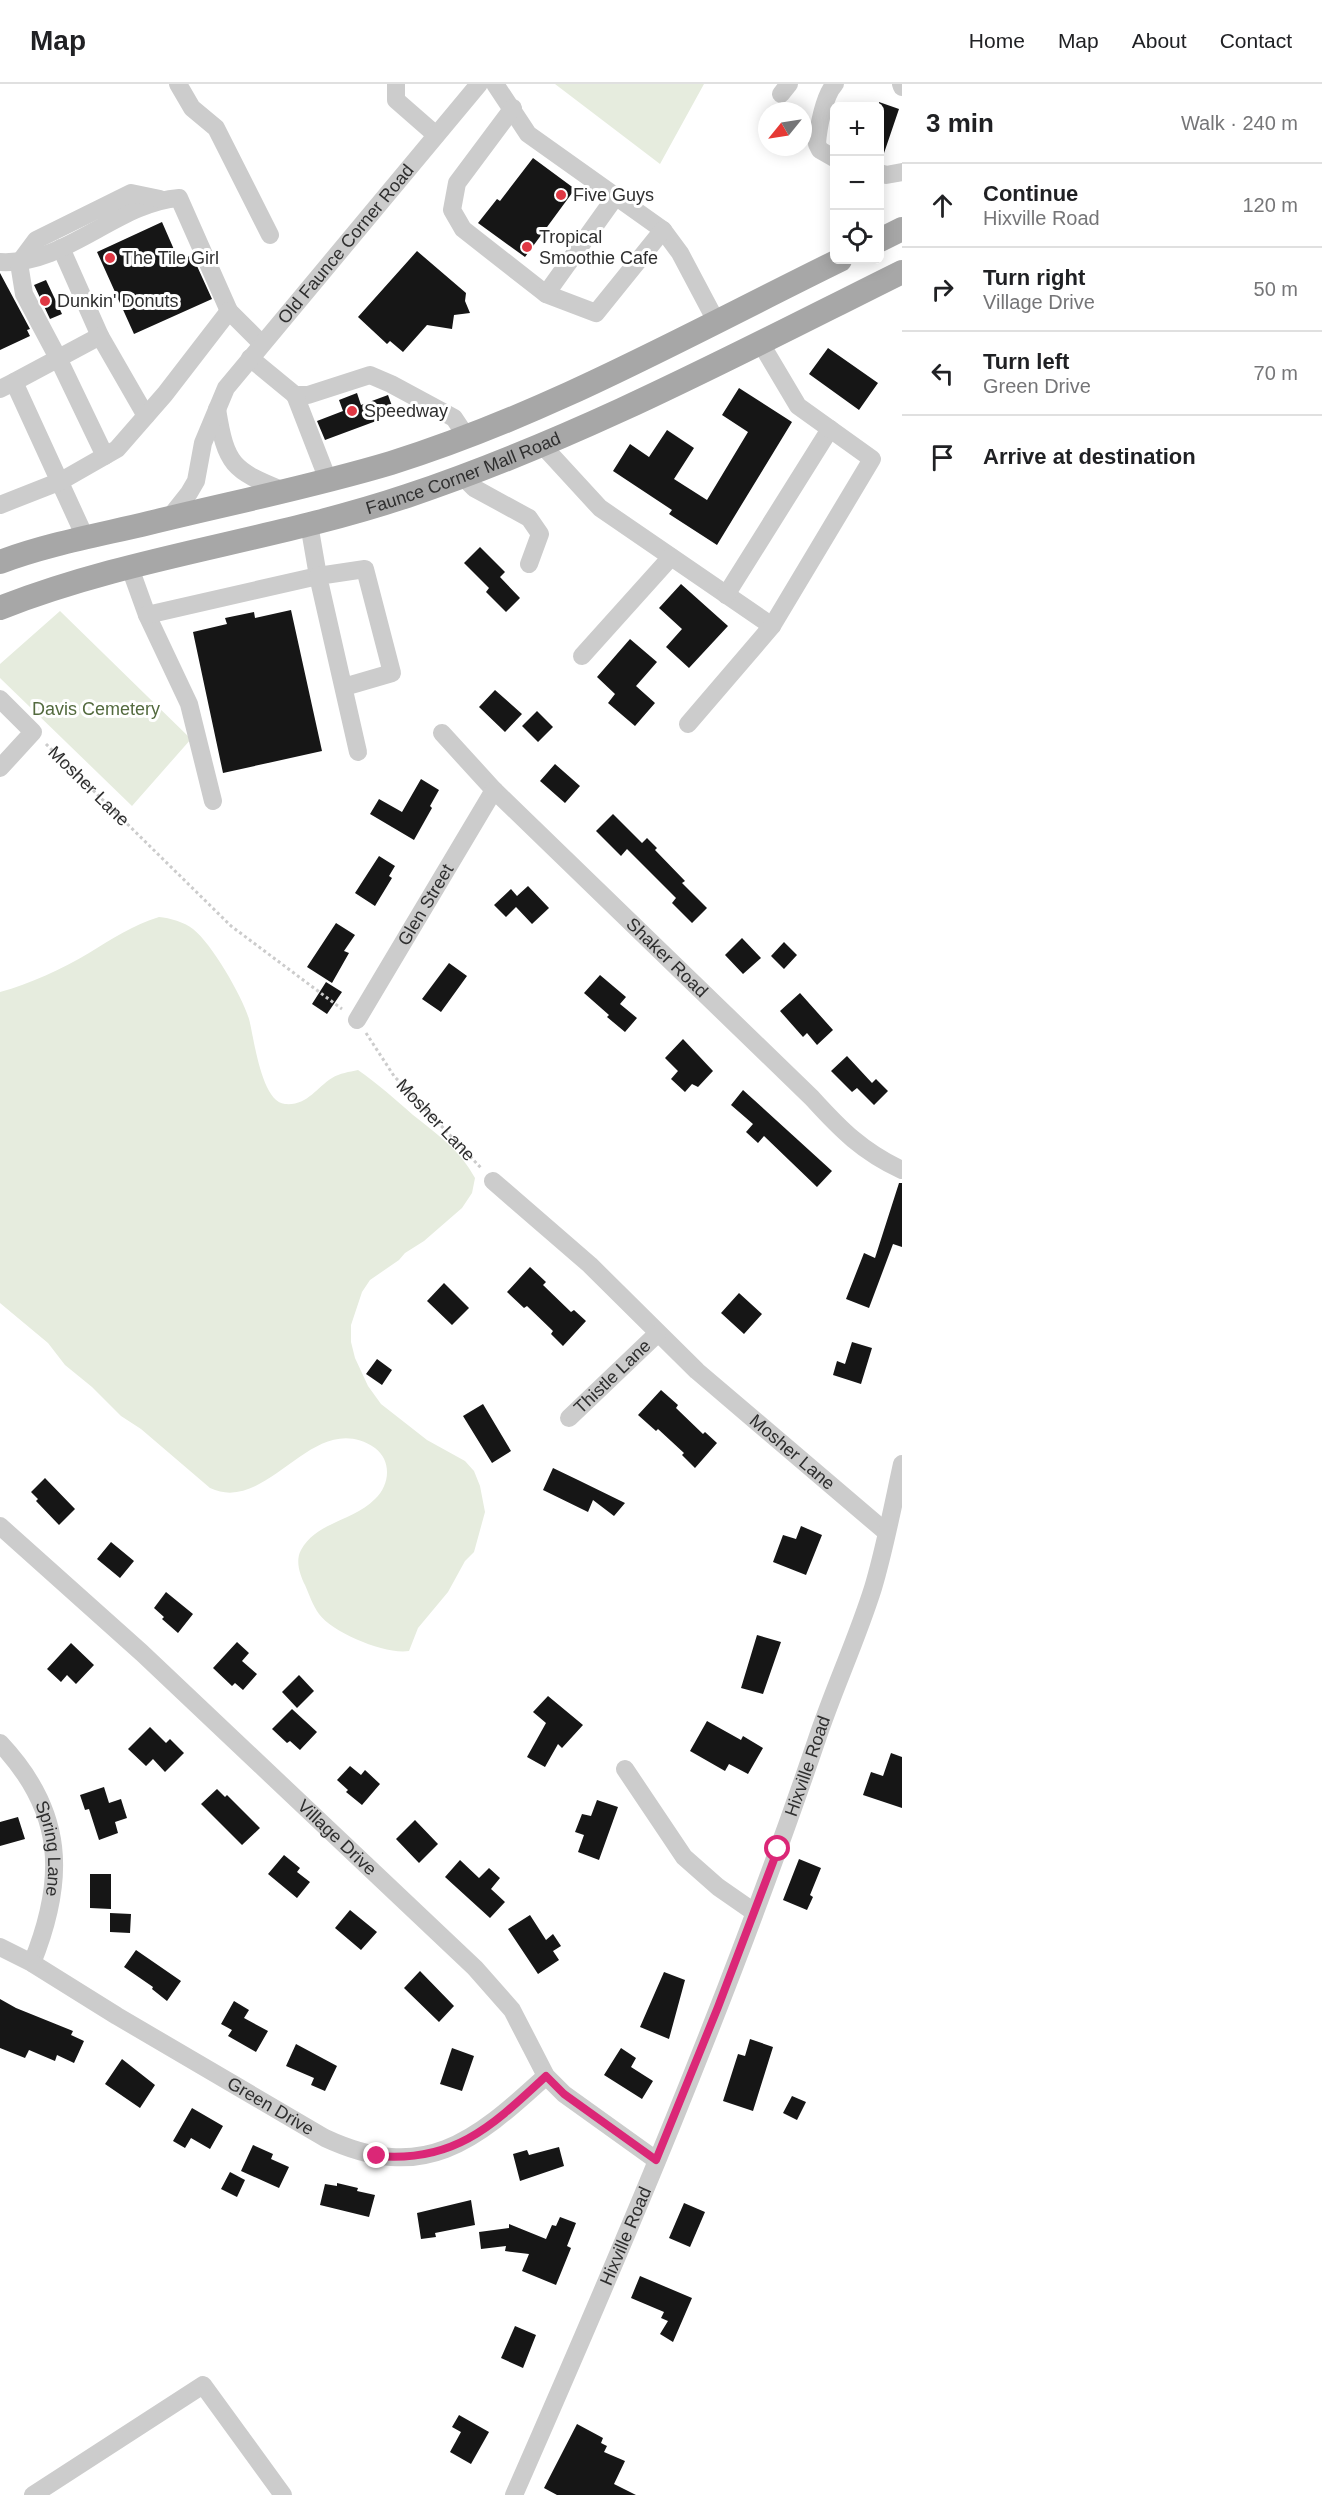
<!DOCTYPE html>
<html lang="en">
<head>
<meta charset="utf-8">
<style>
	:root { --surface:#fff; --page:#f2f2f2; --text:#202124; --muted:#757577; --line:#e0e0e0 }
	body { margin:0; font-family:Arial,sans-serif; background:var(--page); color:var(--text) }
	.controls { position:absolute; right:18px; top:18px; display:grid; overflow:hidden; border-radius:9px; box-shadow:0 3px 15px #0003 }
	.controls button { width:54px; height:54px; display:grid; place-items:center; padding:0; border:0; border-bottom:2px solid var(--line); background:var(--surface); color:var(--text); font:30px sans-serif }
	.compass { position:absolute; left:758px; top:18px; width:54px; height:54px; border-radius:50%; background:var(--surface); box-shadow:0 3px 15px #0003; rotate:240deg }
	.stop { position:absolute; width:18px; height:18px; margin:-14px; border:4px solid #db2777; border-radius:50%; background:#fff }
	.stop.end { background:#db2777; border-color:#fff; box-shadow:0 2px 6px #0008 }
	.list { margin:0; padding:0; list-style:none }
	h2 { display:flex; justify-content:space-between; align-items:center; height:78px; margin:0; padding:0 24px; font-size:26px }
	h2 small { font-size:20px; font-weight:400; color:var(--muted) }
	.list li { display:grid; grid-template-columns:39px 1fr auto; gap:18px; align-items:center; box-sizing:border-box; height:84px; padding:0 24px; border-top:2px solid var(--line) }
	.list b { display:block; font-size:22px; white-space:nowrap }
	.list p { margin:0; font-size:20px; white-space:nowrap; color:var(--muted) }
	.list em { font-size:20px; font-style:normal; color:var(--muted) }
	.icon { flex:none; width:33px; height:33px; fill:none; stroke:currentColor; stroke-width:2; stroke-linecap:round; stroke-linejoin:round }
	.map { position:relative; flex:none; width:902px; height:2411px; overflow:hidden }
	header { display:flex; align-items:center; gap:36px; box-sizing:border-box; height:84px; padding:0 30px; background:var(--surface); border-bottom:2px solid var(--line) }
	header strong { font-size:28px }
	nav { display:flex; gap:33px; margin-inline-start:auto; font-size:21px }
	main { display:flex }
	aside { flex:1; background:var(--surface) }
	.map>svg:first-child { display:block }
	.green { fill:#e6ecde }
	.building { fill:#161616 }
	.lines { fill:none; stroke-linecap:round; stroke-linejoin:round }
	.path { stroke:#ccc; stroke-width:3; stroke-dasharray:3 3; stroke-linecap:butt }
	.minor { stroke:#ccc; stroke-width:18 }
	.major { stroke:#a7a7a7; stroke-width:24 }
	.route { stroke:#db2777; stroke-width:8 }
	.poi-dot { fill:#e03844; stroke:#fff; stroke-width:2 }
	.labels { text-anchor:middle; dominant-baseline:central; stroke-width:6; stroke-linejoin:round; paint-order:stroke }
	.poi-label { font-size:18px; fill:#2f2f2f; stroke:#fff; text-anchor:start }
	.street-label { font-size:18px; fill:#2f2f2f; stroke:#fff }
	.park-label { font-size:18px; fill:#536a3e; stroke:#fff }
</style>
</head>
<body>
<header>
<strong>Map</strong>
<nav><a>Home</a><a>Map</a><a>About</a><a>Contact</a></nav>
</header>
<main>
<div class="map">
<svg width="902" height="2411" viewBox="0 0 902 2411">
	<rect width="100%" height="100%" fill="#fff"/>
	<path class="green" d="M555,0H704L660,80Z
		M60,527L191,655L132,722L0,594V580Z
		M159,833C170,834 184,838 193,845C212,860 242,912 249,935C254,953 261,1018 285,1020C307,1022 316,1004 332,994C340,989 349,988 358,986C378,1000 395,1015 413,1031C437,1050 460,1066 475,1094L472,1109L462,1124L424,1157L405,1169L399,1176L370,1196L362,1208L351,1241V1258L355,1274L368,1302L381,1320L427,1356L465,1377L474,1387L480,1402L485,1428L474,1468L465,1477L448,1508L418,1544L409,1567C386,1571 333,1549 319,1530C313,1522 309,1510 305,1501C300,1491 295,1477 301,1466C316,1438 354,1437 375,1415C390,1401 392,1377 375,1364C313,1322 269,1432 210,1404L141,1345L121,1332L92,1303L65,1281L48,1259L0,1219V908C30,900 62,885 89,869C112,855 133,841 159,833Z"/>
	<path class="building" d="M879,18L899,25L882,75L879,74Z
		M533,74L575,105L525,173L478,139L497,115L500,117Z
		M162,138L179,177L192,171L212,215L134,250L97,168Z
		M417,167L466,209L465,217L470,229L454,231L452,245L427,241L403,268L390,257L387,260L358,233Z
		M0,189L30,245L27,246L30,252L0,266Z
		M46,196L62,230L50,235L34,201Z
		M828,264L878,299L859,326L809,290Z
		M739,304L792,338L717,461L669,430L672,426L613,387L630,360L649,373L667,346L694,364L674,395L707,416L748,348L722,331Z
		M357,309L361,321L388,311L395,330L325,356L317,337L343,327L339,316Z
		M480,463L505,488L500,493L520,514L506,528L486,508L489,504L464,479Z
		M681,500L728,542L689,584L666,563L682,545L659,524Z
		M291,526L322,667L223,689L193,548L227,540L225,534L254,528L255,534Z
		M630,555L657,578L636,602L655,619L635,642L608,619L615,610L597,593Z
		M495,606L522,630L505,648L479,623Z
		M537,627L553,643L538,658L522,642Z
		M555,680L580,702L565,719L540,697Z
		M421,695L439,706L430,722L432,724L414,756L370,730L379,715L402,728Z
		M613,730L642,759L647,754L657,764L655,766L685,797L682,799L707,824L692,839L672,819L676,814L627,765L621,772L596,747Z
		M379,772L395,782L389,792L392,794L375,822L355,809Z
		M528,802L549,824L532,840L516,823L506,833L494,821L511,805L517,812Z
		M336,839L355,851L344,867L349,869L332,899L307,883Z
		M742,854L761,874L743,890L725,871Z
		M784,858L797,871L784,885L771,872Z
		M449,879L467,892L441,928L422,915Z
		M600,891L626,913L620,920L637,934L625,948L607,933L609,931L584,909Z
		M326,898L342,908L327,930L312,920Z
		M800,909L833,946L817,961L807,949L803,953L780,927Z
		M683,955L713,987L698,1003L692,1000L685,1008L671,995L678,987L665,974Z
		M847,972L872,999L876,995L888,1007L874,1021L857,1004L852,1008L831,987Z
		M743,1006L832,1087L817,1103L764,1052L758,1059L746,1048L753,1040L731,1021Z
		M899,1099H902V1163L893,1160L869,1224L846,1215L864,1169L875,1174Z
		M530,1183L546,1198L543,1201L571,1228L574,1226L586,1237L563,1262L551,1250L553,1247L527,1222L524,1224L507,1208Z
		M444,1199L469,1224L452,1241L427,1217Z
		M739,1209L762,1230L744,1250L721,1229Z
		M852,1258L872,1264L861,1300L833,1291L837,1277L845,1280Z
		M377,1275L392,1286L382,1301L366,1290Z
		M661,1306L678,1321L676,1324L703,1350L705,1348L717,1359L695,1384L682,1371L684,1369L658,1345L656,1347L638,1331Z
		M483,1320L511,1367L492,1379L463,1332Z
		M553,1384L578,1396L625,1419L614,1432L593,1416L588,1428L543,1406Z
		M45,1394L75,1425L59,1441L36,1417L38,1415L31,1408Z
		M801,1442L822,1451L806,1491L773,1478L783,1451L796,1455Z
		M111,1458L134,1477L120,1494L97,1475Z
		M166,1508L193,1530L178,1549L162,1535L164,1533L154,1524Z
		M757,1551L781,1558L763,1610L741,1604Z
		M237,1558L249,1569L242,1577L257,1590L243,1606L235,1599L232,1602L213,1584Z
		M71,1559L94,1581L76,1600L67,1591L61,1598L47,1585Z
		M299,1591L314,1607L297,1624L282,1608Z
		M548,1612L583,1641L562,1664L558,1660L545,1683L527,1673L546,1639L533,1628Z
		M292,1625L317,1648L300,1666L290,1657L287,1659L272,1645Z
		M707,1637L741,1656L743,1652L763,1664L748,1690L729,1680L725,1687L690,1667Z
		M150,1643L166,1659L170,1655L184,1669L165,1688L153,1675L146,1682L128,1665Z
		M891,1669L902,1673V1724L863,1711L871,1688L883,1692Z
		M350,1682L361,1691L365,1686L380,1700L362,1721L346,1708L348,1706L337,1696Z
		M104,1703L109,1719L121,1715L127,1734L115,1738L118,1749L99,1756L89,1725L85,1726L80,1711Z
		M217,1705L225,1713L227,1711L260,1744L242,1761L201,1720Z
		M597,1716L618,1723L599,1776L578,1768L584,1751L575,1748L582,1730L591,1732Z
		M18,1733L25,1755L0,1762V1738Z
		M415,1736L438,1760L419,1779L396,1755Z
		M284,1771L300,1784L297,1788L310,1798L297,1814L268,1790Z
		M799,1775L821,1784L810,1811L813,1813L807,1826L783,1816Z
		M460,1776L479,1794L489,1784L500,1794L491,1805L505,1818L490,1834L445,1793Z
		M90,1790H111V1825L90,1824Z
		M350,1826L377,1848L361,1866L335,1844Z
		M110,1829L131,1830L130,1849L110,1848Z
		M530,1831L546,1856L553,1850L561,1862L553,1867L559,1876L538,1890L508,1845Z
		M136,1866L181,1897L167,1917L152,1905L153,1903L124,1883Z
		M420,1887L454,1922L439,1938L404,1904Z
		M664,1888L685,1896L669,1955L640,1943Z
		M0,1915L16,1924L73,1947L71,1951L84,1957L74,1979L57,1971L55,1977L29,1966L25,1974L0,1964Z
		M234,1917L249,1926L244,1934L268,1947L256,1968L228,1952L232,1946L221,1940Z
		M750,1955L773,1963L753,2027L723,2017L738,1970L745,1972Z
		M296,1960L337,1982L325,2007L311,2001L314,1994L286,1982Z
		M452,1964L474,1972L462,2007L440,2000Z
		M621,1964L636,1974L631,1983L653,1997L642,2015L604,1991Z
		M122,1975L155,2001L140,2024L105,2000Z
		M792,2012L806,2018L797,2036L783,2029Z
		M192,2024L223,2042L210,2065L191,2054L185,2064L173,2057Z
		M253,2061L273,2070L271,2075L289,2083L279,2104L241,2087Z
		M559,2063L564,2082L520,2097L513,2070L527,2066L529,2071Z
		M230,2088L245,2096L237,2113L221,2105Z
		M337,2099L358,2104L357,2107L375,2111L369,2133L320,2121L325,2100L337,2102Z
		M471,2116L475,2141L435,2149L436,2153L421,2155L417,2129Z
		M684,2119L705,2128L690,2163L669,2154Z
		M560,2133L576,2139L567,2162L571,2164L556,2201L522,2187L529,2170L505,2167L506,2162L481,2165L479,2148L509,2144V2140L546,2155L552,2141L556,2142Z
		M640,2192L692,2214L673,2258L660,2250L668,2237L661,2234L664,2228L631,2214Z
		M515,2242L536,2251L523,2284L501,2274Z
		M459,2331L489,2348L471,2380L450,2368L461,2348L452,2343Z
		M577,2340L603,2354L601,2359L607,2362L604,2368L625,2377L614,2400L636,2411H557L544,2404Z"/>
	<g class="lines">
		<g class="path">
			<path id="s1" d="M46,660L231,842L342,925"/>
			<path id="s2" d="M366,949L394,992L482,1085"/>
		</g>
		<g class="minor">
			<path d="M178,0L192,24L216,44L270,151"/>
			<path d="M396,0V16L436,51"/>
			<path d="M495,0L528,50L663,146L680,169L716,237"/>
			<path d="M901,0L902,3"/>
			<path d="M781,10L789,0"/>
			<path d="M513,24L457,99L452,126L463,145L546,210L596,229L663,146"/>
			<path d="M834,74L820,66L817,60C818,45 824,11 835,0"/>
			<path d="M880,89L886,91L902,88"/>
			<path d="M61,164L100,252"/>
			<path d="M0,178C65,182 118,118 179,114L229,227"/>
			<path d="M546,210L616,112"/>
			<path d="M250,274L295,311H308L370,291L391,300L454,334L466,352"/>
			<path d="M14,298L100,252L146,332"/>
			<path d="M0,305L14,298L85,453"/>
			<path d="M295,311L328,396"/>
			<path d="M217,325C226,381 232,386 284,407"/>
			<path d="M543,362L600,424L772,542"/>
			<path d="M105,372L58,274L24,210L19,179L36,156L131,109L160,115"/>
			<path d="M463,393L474,404L529,434L540,450L529,480"/>
			<path d="M0,421L61,397L117,365L165,310L229,227L262,260"/>
			<path id="s3" d="M170,433L189,409L196,397L203,359L226,304L479,0"/>
			<path d="M129,481L147,531L189,620L213,717"/>
			<path d="M726,511L830,345"/>
			<path d="M147,531L318,492L309,440"/>
			<path d="M582,572L671,473"/>
			<path d="M344,603L392,589L365,485L318,492L358,668"/>
			<path d="M0,615L33,648L0,684"/>
			<path d="M688,640L772,542L872,375L798,322L760,258"/>
			<path id="s4" d="M442,649L494,706L812,1014C841,1046 863,1068 902,1086"/>
			<path id="s5" d="M357,936L494,706"/>
			<path id="s6" d="M493,1097L590,1181L697,1287L886,1448"/>
			<path id="s7" d="M569,1334L657,1250"/>
			<path id="s8" d="M0,1442L142,1569L475,1884L512,1926L546,1992L564,2010L656,2076"/>
			<path id="s9" d="M0,1659C65,1728 66,1795 32,1879"/>
			<path d="M625,1685L684,1773L718,1803L754,1828"/>
			<path id="s10" d="M0,1863L32,1879L117,1932L325,2054C424,2100 474,2058 546,1992"/>
			<path d="M33,2411L203,2301L283,2411"/>
			<path id="s11" d="M514,2411C623,2163 730,1911 817,1655C834,1604 857,1555 873,1504C885,1464 893,1421 902,1380"/>
		</g>
		<g class="major">
			<path d="M880,156L902,145"/>
			<path d="M0,478C48,460 99,451 149,439C230,419 311,403 391,379C548,330 693,248 840,176"/>
			<path id="s12" d="M0,524C132,472 273,457 407,412C578,355 741,268 902,188"/>
		</g>
	</g>
	<g class="lines">
		<path class="route" d="M377,2072C455,2079 493,2041 546,1992L564,2010L656,2076L718,1923L778,1765"/>
	</g>
	<g class="poi-dot">
		<circle cx="561" cy="111" r="6"/>
		<circle cx="527" cy="163" r="6"/>
		<circle cx="110" cy="174" r="6"/>
		<circle cx="45" cy="217" r="6"/>
		<circle cx="352" cy="327" r="6"/>
	</g>
	<g class="labels">
		<g class="poi-label">
			<text x="573" y="111">Five Guys</text>
			<text x="539" y="153">Tropical<tspan x="539" dy="21">Smoothie Cafe</tspan></text>
			<text x="122" y="174">The Tile Girl</text>
			<text x="57" y="217">Dunkin' Donuts</text>
			<text x="364" y="327">Speedway</text>
		</g>
		<g class="street-label">
			<text stroke="none"><textPath href="#s3" startOffset="330">Old Faunce Corner Road</textPath></text>
			<text stroke="none"><textPath href="#s12" startOffset="483">Faunce Corner Mall Road</textPath></text>
			<text stroke="none"><textPath href="#s1" startOffset="60">Mosher Lane</textPath></text>
			<text stroke="none"><textPath href="#s5" startOffset="134">Glen Street</textPath></text>
			<text stroke="none"><textPath href="#s4" startOffset="318">Shaker Road</textPath></text>
			<text stroke="none"><textPath href="#s2" startOffset="112">Mosher Lane</textPath></text>
			<text stroke="none"><textPath href="#s7" startOffset="60">Thistle Lane</textPath></text>
			<text stroke="none"><textPath href="#s6" startOffset="404">Mosher Lane</textPath></text>
			<text stroke="none"><textPath href="#s11" startOffset="786">Hixville Road</textPath></text>
			<text stroke="none"><textPath href="#s8" startOffset="459">Village Drive</textPath></text>
			<text stroke="none"><textPath href="#s9" startOffset="120">Spring Lane</textPath></text>
			<text stroke="none"><textPath href="#s10" startOffset="314">Green Drive</textPath></text>
			<text stroke="none"><textPath href="#s11" startOffset="282">Hixville Road</textPath></text>
		</g>
		<g class="park-label">
			<text x="96" y="625">Davis Cemetery</text>
		</g>
	</g>
</svg>
<div class="controls">
<button>+</button>
<button>−</button>
<button><svg class="icon" aria-label="locate" viewBox="0 0 24 24"><circle cx="12" cy="12" r="6"/><path d="M12 2v4M12 18v4M2 12h4M18 12h4"/></svg></button>
</div>
<svg class="compass" viewBox="-18 -18 36 36"><path d="M0-13l5 13h-10z" fill="#e53935"/><path d="M0 13l5-13h-10z" fill="#757577"/></svg>
<div class="stop" style="left:778px;top:1765px"></div>
<div class="stop end" style="left:377px;top:2072px"></div>
</div>
<aside>
<h2>3 min<small>Walk · 240 m</small></h2>
<ul class="list">
<li><svg class="icon" aria-label="ahead" viewBox="0 0 24 24"><path d="M12 20V5M6 11l6-6 6 6"/></svg><div><b>Continue</b><p>Hixville Road</p></div><em>120 m</em></li>
<li><svg class="icon" aria-label="right" viewBox="0 0 24 24"><path d="M7 20v-9h11M14 6l5 5-5 5"/></svg><div><b>Turn right</b><p>Village Drive</p></div><em>50 m</em></li>
<li><svg class="icon" aria-label="left" viewBox="0 0 24 24"><path d="M17 20v-9H6M10 6l-5 5 5 5"/></svg><div><b>Turn left</b><p>Green Drive</p></div><em>70 m</em></li>
<li><svg class="icon" aria-label="arrive" viewBox="0 0 24 24"><path d="M6 21V4h12l-3 4 3 4H6"/></svg><div><b>Arrive at destination</b></div></li>
</ul>
</aside>
</main>
</body>
</html>
